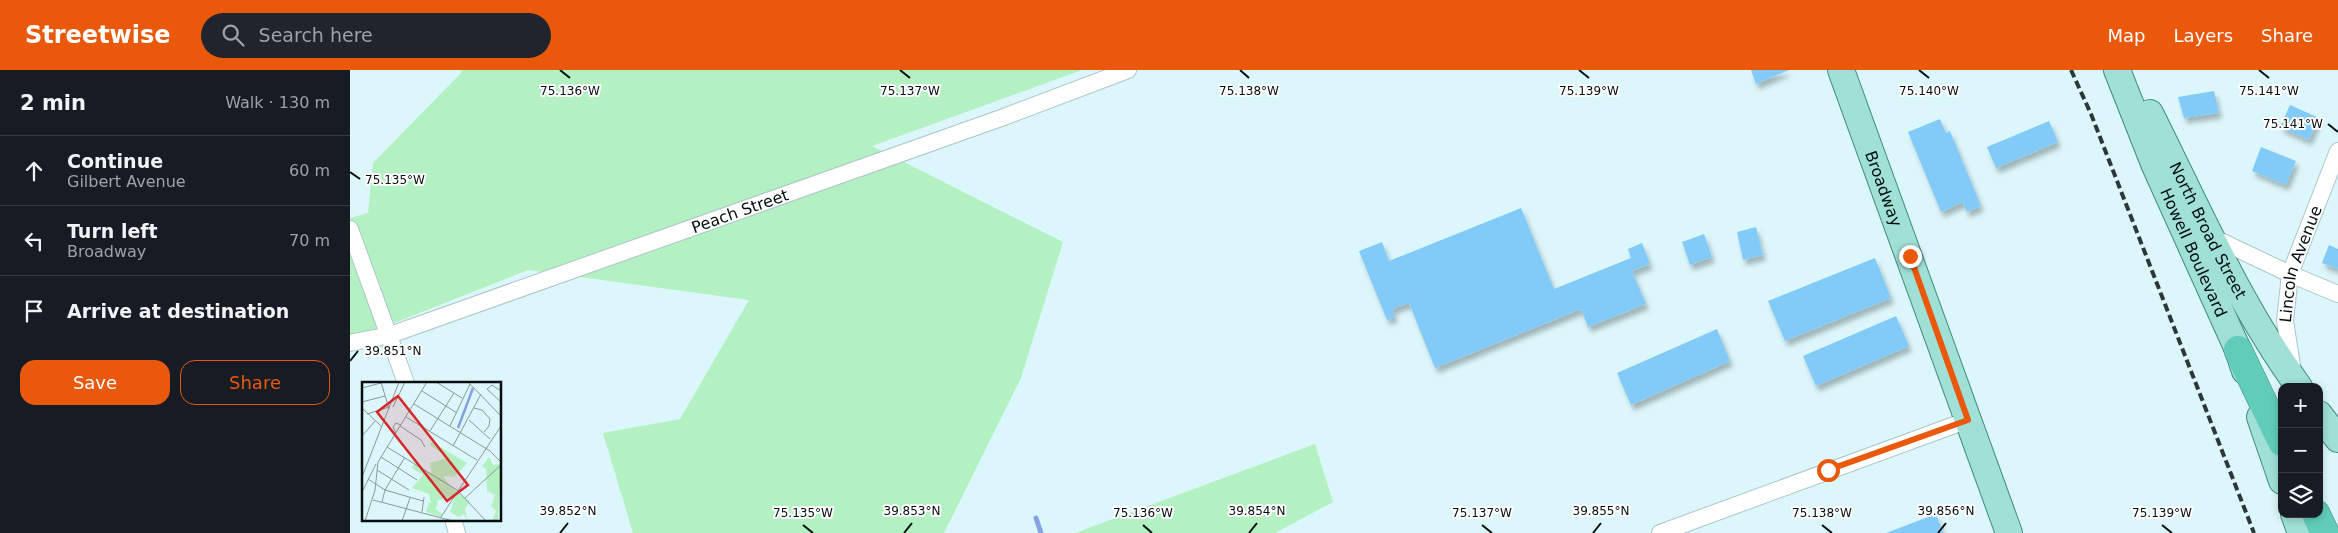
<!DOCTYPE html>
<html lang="en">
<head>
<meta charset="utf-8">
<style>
	:root { --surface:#171b24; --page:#20242c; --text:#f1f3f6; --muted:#9ea1a6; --line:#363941; --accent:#ea580c }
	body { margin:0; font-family:"DejaVu Sans",sans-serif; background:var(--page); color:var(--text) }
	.controls { position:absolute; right:15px; bottom:15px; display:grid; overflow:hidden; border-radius:10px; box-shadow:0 2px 8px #0003 }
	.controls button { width:45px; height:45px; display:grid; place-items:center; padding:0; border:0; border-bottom:1px solid var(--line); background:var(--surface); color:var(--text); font:25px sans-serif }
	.stop { position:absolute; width:15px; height:15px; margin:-11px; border:4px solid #ea580c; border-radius:50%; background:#fff }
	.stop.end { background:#ea580c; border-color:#fff; box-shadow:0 1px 5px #0008 }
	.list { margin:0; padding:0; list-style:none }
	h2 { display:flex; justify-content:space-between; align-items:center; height:65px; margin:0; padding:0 20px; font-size:21px }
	h2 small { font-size:16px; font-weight:400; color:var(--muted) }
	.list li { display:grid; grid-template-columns:32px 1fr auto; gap:15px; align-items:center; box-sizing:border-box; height:70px; padding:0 20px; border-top:1px solid var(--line) }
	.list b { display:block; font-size:19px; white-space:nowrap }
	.list p { margin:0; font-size:16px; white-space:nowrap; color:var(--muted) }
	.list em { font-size:16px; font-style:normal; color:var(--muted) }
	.actions { display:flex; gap:10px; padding:15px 20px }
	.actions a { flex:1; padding:11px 0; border:1px solid var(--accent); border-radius:15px; text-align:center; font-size:18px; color:var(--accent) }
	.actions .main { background:var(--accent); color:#fff }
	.icon { flex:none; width:28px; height:28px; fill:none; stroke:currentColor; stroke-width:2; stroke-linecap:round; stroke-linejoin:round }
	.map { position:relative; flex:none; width:1988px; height:463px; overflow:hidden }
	header { display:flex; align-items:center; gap:30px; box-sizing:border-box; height:70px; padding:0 25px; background:var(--accent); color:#fff }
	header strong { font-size:24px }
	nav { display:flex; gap:28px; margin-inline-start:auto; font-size:18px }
	.search { width:350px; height:45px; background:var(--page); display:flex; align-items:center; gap:12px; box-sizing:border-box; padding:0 18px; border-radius:28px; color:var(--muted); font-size:19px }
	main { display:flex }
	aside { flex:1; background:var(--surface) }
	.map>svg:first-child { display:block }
	.green { fill:#b3f1c2 }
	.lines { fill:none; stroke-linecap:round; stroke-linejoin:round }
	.stream { stroke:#86a1e0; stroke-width:5 }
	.building { fill:#82caf8; filter:url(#shadow) }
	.street-casing { stroke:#acc5c9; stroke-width:18 }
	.primary-casing { stroke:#418a7e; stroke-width:28 }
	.highway-casing { stroke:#418a7e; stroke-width:29 }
	.street { stroke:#fff; stroke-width:16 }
	.primary { stroke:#a0e0d6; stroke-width:26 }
	.highway { stroke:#61ccba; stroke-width:28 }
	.rail { stroke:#2b3738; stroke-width:4; stroke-dasharray:8 4; stroke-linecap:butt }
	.route { stroke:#ea580c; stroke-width:6 }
	.ticks { fill:none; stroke:#050e0f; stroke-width:2 }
	.labels { text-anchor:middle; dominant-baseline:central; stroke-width:4; stroke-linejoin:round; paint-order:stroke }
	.street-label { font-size:16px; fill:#050e0f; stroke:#fefefe }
	.inset-river { fill:none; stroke:#86a1e0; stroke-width:2.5 }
	.inset-road { fill:none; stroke:#869a9d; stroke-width:1 }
	.view { fill:#d62828; fill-opacity:0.15; stroke:#d62828; stroke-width:2.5 }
	.inset-edge { fill:none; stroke:#050e0f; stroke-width:2.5 }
	.ticks-label { font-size:12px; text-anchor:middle; fill:#050e0f; stroke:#fefefe; stroke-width:4; stroke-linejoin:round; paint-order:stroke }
</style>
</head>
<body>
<header>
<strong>Streetwise</strong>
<div class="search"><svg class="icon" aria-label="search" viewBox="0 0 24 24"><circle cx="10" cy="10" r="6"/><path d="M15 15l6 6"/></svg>Search here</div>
<nav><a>Map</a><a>Layers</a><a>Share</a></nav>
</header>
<main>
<aside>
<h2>2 min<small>Walk · 130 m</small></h2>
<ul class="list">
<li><svg class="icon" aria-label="ahead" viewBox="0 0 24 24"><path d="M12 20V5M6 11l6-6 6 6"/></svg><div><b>Continue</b><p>Gilbert Avenue</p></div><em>60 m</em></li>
<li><svg class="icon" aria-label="left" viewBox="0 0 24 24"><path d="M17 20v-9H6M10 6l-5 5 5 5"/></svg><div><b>Turn left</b><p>Broadway</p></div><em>70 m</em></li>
<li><svg class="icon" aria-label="arrive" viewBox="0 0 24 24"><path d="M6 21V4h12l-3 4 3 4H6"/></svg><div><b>Arrive at destination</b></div></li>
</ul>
<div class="actions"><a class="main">Save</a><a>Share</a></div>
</aside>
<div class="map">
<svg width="1988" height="463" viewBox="0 0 1988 463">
	<defs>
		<filter id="shadow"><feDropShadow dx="3" dy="5.5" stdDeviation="2.5" flood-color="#0004"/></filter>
	</defs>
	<rect width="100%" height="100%" fill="#dcf7fb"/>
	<path class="green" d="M111,0H732L522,76L713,172L671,308L594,463H283L253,363L330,349L399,230L178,200L34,257L39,277L0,280V148L18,143L23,93L111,3Z
		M965,374L983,432L925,463H725Z"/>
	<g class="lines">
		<path class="stream" d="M686,448L691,463"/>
	</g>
	<path class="building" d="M1401,0H1439L1406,14Z
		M1864,21L1869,43L1834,48L1828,27Z
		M1940,35L1969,48L1959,70L1930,57Z
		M1590,49L1596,63L1600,61L1631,136L1617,142L1613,132L1591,142L1558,62Z
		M1699,51L1708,72L1646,98L1637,77Z
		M1911,77L1946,91L1936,115L1902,101Z
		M1171,138L1204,219L1281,188L1278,179L1292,173L1300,194L1282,201L1296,234L1238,257L1231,239L1085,298L1059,233L1042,239L1045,247L1037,250L1009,181L1032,172L1039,191Z
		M1406,157L1413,185L1393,190L1387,162Z
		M1354,164L1362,187L1340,195L1332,172Z
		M1979,175L1988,179V199L1972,193Z
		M1525,188L1541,228L1435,271L1418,231Z
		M1546,246L1559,276L1466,316L1453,286Z
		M1367,259L1380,291L1281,335L1267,303Z
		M1586,444L1593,463H1536Z"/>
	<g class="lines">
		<defs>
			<g id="street">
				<path d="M0,159L56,313"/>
				<path d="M1862,167L1940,204L1988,224"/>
				<path id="s1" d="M0,273L40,265L651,48L778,0"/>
				<path id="s2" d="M1943,302L1935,251L1940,204L1988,81"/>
				<path d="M103,449L107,463"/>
				<path d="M1310,463L1618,350"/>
			</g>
			<g id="primary">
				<path id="s3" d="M1491,0L1659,463"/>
				<path id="s4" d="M1767,0L1805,96L1888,280L1895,301"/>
				<path id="s5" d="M1800,43C1846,135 1888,233 1949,317"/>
				<path d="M1969,344L1988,369"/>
				<path d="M1910,347L1932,411"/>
				<path d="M1944,444L1951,463"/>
			</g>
			<path id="highway" d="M1888,280L1932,372
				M1966,444L1975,463"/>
		</defs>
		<use href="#street" class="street-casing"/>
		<use href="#primary" class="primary-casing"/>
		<use href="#highway" class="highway-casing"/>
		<use href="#street" class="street"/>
		<use href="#primary" class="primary"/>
		<use href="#highway" class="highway"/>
		<path class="rail" d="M1721,0L1741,44L1904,463"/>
	</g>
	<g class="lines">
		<path class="route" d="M1478,400L1618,350L1560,186"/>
	</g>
	<path class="ticks" d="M210,0L220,8M550,0L560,8M890,0L899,8M1229,0L1239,8M1569,0L1579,8M1909,0L1919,8M1978,54L1988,62M0,102L10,109M0,291L8,281M453,455L463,463M793,455L802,463M1132,455L1142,463M1472,455L1482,463M1812,455L1822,463M210,463L218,453M554,463L562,453M899,463L907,453M1243,463L1251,453M1588,463L1596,453"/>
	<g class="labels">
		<g class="street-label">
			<text stroke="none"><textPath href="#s3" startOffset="126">Broadway</textPath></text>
			<text stroke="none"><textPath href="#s1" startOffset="412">Peach Street</textPath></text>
			<text stroke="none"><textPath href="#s5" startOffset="131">North Broad Street</textPath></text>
			<text stroke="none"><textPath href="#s4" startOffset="198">Howell Boulevard</textPath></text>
			<text stroke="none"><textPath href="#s2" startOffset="111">Lincoln Avenue</textPath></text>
		</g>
	</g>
	<g transform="translate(12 312)">
		<rect width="139" height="139" fill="#dcf7fb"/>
		<path d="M70,60L105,81L92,95L81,94L88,104L108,120L103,126L105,139L102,132L97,135L88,130L93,115L91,114L76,118L74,127L80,132L79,135L64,130L67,120L69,121L67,112L50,106L61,93L49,86L53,82L70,92L68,81L86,76L68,63ZM127,75L131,83L139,82L136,139H130L134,129L129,124L133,113L125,109L124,87L120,84Z" fill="#b3f1c2"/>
		<path class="inset-river" d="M96,46L111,6"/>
		<path class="inset-road" d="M19,0L27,27M74,0L100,16M106,0L139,34M0,6L19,1M60,9L95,31M139,9L130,3L125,7L139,20M0,20L23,14M52,22L128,69L139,80M31,25L43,0M0,26L20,45M112,26L120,28L128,37L127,44L122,50M5,32L27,25M44,35L115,78M107,38L128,57M38,44L59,58L63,65M88,44L108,2M68,49L92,11M34,51L31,45L34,41L39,43M0,54L13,39M91,64L119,12M25,65L95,108L124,139M19,75L55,98M15,88L47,108M0,95L37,0M6,97L23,108L61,119M0,110L14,82M103,116L139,83M11,118L91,139M20,120L23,108L43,75M60,130L62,115M79,135L139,44M3,139L13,108L16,80L65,0M40,139L48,116"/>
		<path class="view" d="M36,14L106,103L85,119L15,30Z"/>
		<rect width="139" height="139" class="inset-edge"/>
	</g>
	<g class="ticks-label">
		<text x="220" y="25">75.136°W</text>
		<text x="560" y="25">75.137°W</text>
		<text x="899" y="25">75.138°W</text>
		<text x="1239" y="25">75.139°W</text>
		<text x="1579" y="25">75.140°W</text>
		<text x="1919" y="25">75.141°W</text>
		<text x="1943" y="58">75.141°W</text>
		<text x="45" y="114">75.135°W</text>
		<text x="43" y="285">39.851°N</text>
		<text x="218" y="445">39.852°N</text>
		<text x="562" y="445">39.853°N</text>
		<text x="907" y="445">39.854°N</text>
		<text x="1251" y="445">39.855°N</text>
		<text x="1596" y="445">39.856°N</text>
		<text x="453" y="447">75.135°W</text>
		<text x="793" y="447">75.136°W</text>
		<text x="1132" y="447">75.137°W</text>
		<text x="1472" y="447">75.138°W</text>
		<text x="1812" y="447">75.139°W</text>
	</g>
</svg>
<div class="controls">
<button>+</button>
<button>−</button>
<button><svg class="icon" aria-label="layers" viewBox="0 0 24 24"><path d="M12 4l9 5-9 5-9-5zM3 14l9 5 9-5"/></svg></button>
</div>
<div class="stop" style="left:1478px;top:400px"></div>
<div class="stop end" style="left:1560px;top:186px"></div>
</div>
</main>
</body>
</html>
